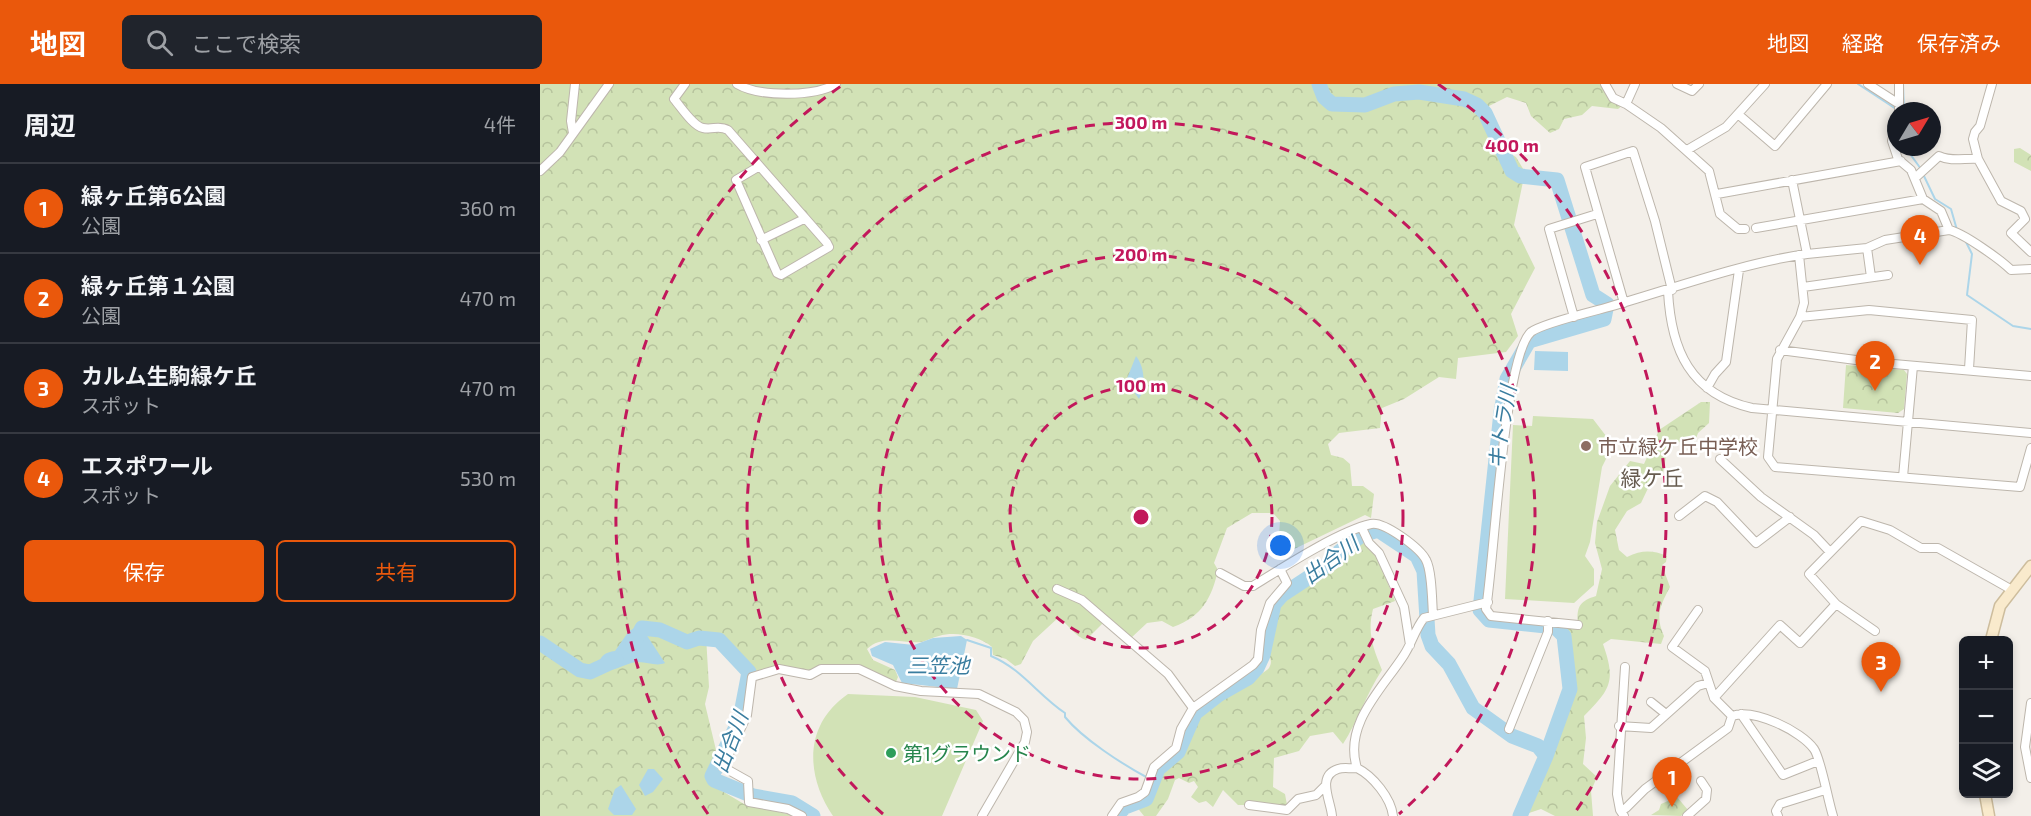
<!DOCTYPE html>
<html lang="ja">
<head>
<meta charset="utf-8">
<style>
	:root { --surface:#171b24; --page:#20242c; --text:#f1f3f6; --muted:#9ea1a6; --line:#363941; --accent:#ea580c }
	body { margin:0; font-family:"Exo 2","Noto Sans JP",sans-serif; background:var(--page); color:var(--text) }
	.controls { position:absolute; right:18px; bottom:18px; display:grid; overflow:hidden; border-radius:9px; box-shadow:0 3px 9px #0003 }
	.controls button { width:54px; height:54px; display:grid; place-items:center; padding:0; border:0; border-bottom:2px solid var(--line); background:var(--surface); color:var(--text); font:30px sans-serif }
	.compass { position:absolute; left:1347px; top:18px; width:54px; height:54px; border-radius:50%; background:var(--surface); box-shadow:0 3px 9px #0003; rotate:52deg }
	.you { position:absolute; left:741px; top:462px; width:21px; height:21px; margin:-15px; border:4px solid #fff; border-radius:50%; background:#1a73e8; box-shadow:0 0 0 9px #1a73e833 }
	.badge { display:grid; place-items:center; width:39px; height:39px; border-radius:50%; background:var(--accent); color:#fff; font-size:20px; font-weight:700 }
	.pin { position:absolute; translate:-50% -50px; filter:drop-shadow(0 2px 3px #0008) }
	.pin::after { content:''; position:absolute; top:32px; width:21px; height:18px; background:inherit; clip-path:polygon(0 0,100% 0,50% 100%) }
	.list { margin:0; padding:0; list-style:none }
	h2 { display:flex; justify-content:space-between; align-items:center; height:78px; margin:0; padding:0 24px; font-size:26px }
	h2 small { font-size:20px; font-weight:400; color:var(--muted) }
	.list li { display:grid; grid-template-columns:39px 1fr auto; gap:18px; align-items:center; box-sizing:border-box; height:90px; padding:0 24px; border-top:2px solid var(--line) }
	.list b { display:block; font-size:22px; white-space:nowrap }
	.list p { margin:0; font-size:20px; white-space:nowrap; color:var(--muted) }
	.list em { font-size:20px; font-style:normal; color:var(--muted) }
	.actions { display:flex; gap:12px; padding:18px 24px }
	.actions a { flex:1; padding:14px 0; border:2px solid var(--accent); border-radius:9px; text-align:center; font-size:21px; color:var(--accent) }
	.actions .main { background:var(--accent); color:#fff }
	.icon { flex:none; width:33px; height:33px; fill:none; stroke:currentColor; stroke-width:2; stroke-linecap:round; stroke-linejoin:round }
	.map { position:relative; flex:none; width:1491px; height:732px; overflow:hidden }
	header { display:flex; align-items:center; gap:36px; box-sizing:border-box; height:84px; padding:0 30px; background:var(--accent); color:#fff }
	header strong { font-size:28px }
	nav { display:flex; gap:33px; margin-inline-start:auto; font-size:21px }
	.search { width:420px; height:54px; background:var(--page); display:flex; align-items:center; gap:15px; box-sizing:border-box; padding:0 21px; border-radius:9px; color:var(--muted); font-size:22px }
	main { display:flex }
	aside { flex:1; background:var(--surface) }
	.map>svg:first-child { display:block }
	.forest { fill:url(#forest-crowns) }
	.pitch { fill:#d2e2b6 }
	.water { fill:#acd5e9 }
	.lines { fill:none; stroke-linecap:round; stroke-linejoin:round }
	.stream { stroke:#acd5e9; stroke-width:2 }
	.river { stroke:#acd5e9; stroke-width:15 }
	.street-casing { stroke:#bdb6ac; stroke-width:10 }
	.secondary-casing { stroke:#cdbd9d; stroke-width:13 }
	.street { stroke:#fff; stroke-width:8 }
	.secondary { stroke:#f9eacc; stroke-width:10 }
	.ring { fill:none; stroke:#c2185b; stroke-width:3; stroke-dasharray:10 8 }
	.education-dot { fill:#8d6e63; stroke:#fff; stroke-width:2 }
	.leisure-dot { fill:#2e9e5b; stroke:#fff; stroke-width:2 }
	.labels { text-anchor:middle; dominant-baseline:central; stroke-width:5; stroke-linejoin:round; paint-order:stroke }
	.education-label { font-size:20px; fill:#785e54; stroke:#fff; text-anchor:start }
	.leisure-label { font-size:20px; fill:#27864d; stroke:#fff; text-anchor:start }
	.water-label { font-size:21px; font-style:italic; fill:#3a7d9f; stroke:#fff }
	.neighbourhood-label { font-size:21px; fill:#675c50; stroke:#fff }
	.centre { fill:#c2185b; stroke:#fff; stroke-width:3 }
	.ring-label { font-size:18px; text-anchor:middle; font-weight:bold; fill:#c2185b; stroke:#fff; stroke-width:5; stroke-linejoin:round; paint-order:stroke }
</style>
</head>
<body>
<header>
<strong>地図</strong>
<div class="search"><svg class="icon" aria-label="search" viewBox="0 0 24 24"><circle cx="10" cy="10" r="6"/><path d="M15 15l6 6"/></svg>ここで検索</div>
<nav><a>地図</a><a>経路</a><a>保存済み</a></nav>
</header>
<main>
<aside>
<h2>周辺<small>4件</small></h2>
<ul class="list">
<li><span class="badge">1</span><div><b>緑ヶ丘第6公園</b><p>公園</p></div><em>360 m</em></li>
<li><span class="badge">2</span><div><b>緑ヶ丘第１公園</b><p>公園</p></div><em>470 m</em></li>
<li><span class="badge">3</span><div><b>カルム生駒緑ケ丘</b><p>スポット</p></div><em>470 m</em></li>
<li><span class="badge">4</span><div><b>エスポワール</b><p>スポット</p></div><em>530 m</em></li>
</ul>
<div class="actions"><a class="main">保存</a><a>共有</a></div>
</aside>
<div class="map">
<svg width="1491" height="732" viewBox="0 0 1491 732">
	<defs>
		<pattern id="forest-crowns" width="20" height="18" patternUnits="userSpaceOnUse" patternTransform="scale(1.5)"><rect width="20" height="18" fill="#d2e2b6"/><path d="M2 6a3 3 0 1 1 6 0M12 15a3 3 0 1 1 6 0" fill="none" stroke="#b6c39d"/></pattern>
	</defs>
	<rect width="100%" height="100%" fill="#f3efe9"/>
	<path class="forest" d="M0,0H1063L1067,12L1083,21L1078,25L1052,22L1042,31L1024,35L1019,45L1010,49L991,32L986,19L967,13L949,22L967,68L976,73L985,88L974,141L995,184L971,230L978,252L966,268L918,274L916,295L899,293L864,315L842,324L840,344L799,349L788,360L791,371L803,374L810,380L812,402H823L834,410L831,434L825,431L750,467L731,456L739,451L740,437L733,429H712L687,444L674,479L678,486C672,513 662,533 633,543L622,537L607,539L591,554L576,542L562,540L546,556C536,553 527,540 519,533L493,557L481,580L475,582L466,575L453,571L452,563C439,552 415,547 399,552C393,553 387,557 381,558C361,560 343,550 327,565L333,576L355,586L358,593L356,598L320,583L281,582L269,587L239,581L217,588L182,552H166L169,603L165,620L176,666L167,698L204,720L256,732H0Z
		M1480,64L1491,71V87L1474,78V65Z
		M1306,281L1364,286L1367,290L1364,325L1358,329L1303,324Z
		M1161,318H1170L1169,339L1158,349L1154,360L1141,357L1127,367L1123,389L1111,398L1101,419L1087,427L1075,446L1079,466L1087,473C1102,466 1112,466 1127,472L1126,478L1122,481L1130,503C1120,522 1115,532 1124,552L1121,560L1071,555L1063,560C1076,597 1071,605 1044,632L1046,654L1043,680L1057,693L1051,707L1053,732H1015L1001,725L986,730L1033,608L1027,543L1038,545C1037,526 1036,518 1056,512L1062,485L1055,459L1057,438L1070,402L1090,377L1104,380L1119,346Z
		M822,454L835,468L855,517L833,525C827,549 833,564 842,586C826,610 818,637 803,660L793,648L770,652L759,667L734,674L733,703L745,710L747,721H698L683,706L673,723L666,717L659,719L651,713L658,703L654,697L649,699L639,694L635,696L628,715L616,732H604L596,722L611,710L620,686L643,665L648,647L660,626C670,620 726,589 729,584C733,577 730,573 726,567L736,523L746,510L776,492Z
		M1137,713L1148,726L1141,732L1111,731L1119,726L1121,720Z"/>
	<path class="pitch" d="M993,332L1053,335L1073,361L1062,383L1050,458L1045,472L1054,485V501L1034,519L965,515L973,341L992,342Z
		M308,610L375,613L436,626L443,637L402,732H293C265,691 264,640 308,610Z"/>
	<path class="water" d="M995,267L1028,268V287L994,286Z
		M596,272C605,283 606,303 599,315L586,297Z
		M97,543L102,544L125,579C115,583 107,577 96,578C82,580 74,590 59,584C58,573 65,568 75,567L89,547Z
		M421,552L427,556L417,605L362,599L353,581L332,572L330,565L345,558L374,561L393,554Z
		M108,685H114L123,695L113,708L105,712L99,701Z
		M81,701L96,725L92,731H74L68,725L75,705Z"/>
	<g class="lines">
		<path class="stream" d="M1318,0L1356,25
			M1363,0L1364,27
			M1365,63L1381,85
			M1383,90L1395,115L1411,125L1417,146
			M1426,158L1432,170L1427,211L1473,242L1491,245
			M427,556L451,564V572C482,585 498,611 525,629V633C543,655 582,680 608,694"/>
		<path class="river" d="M779,0L784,13L792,20L825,21L854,10L879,8L924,15L937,21L945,29L972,87L980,92L1017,96L1053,211L1067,220L1064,235L989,257L967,295L961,328L940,526L949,536L1015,543L1024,552L1030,605L1006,672
			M0,559L40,586L50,588L76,576
			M93,561L102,544L120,546L147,558L159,554L179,556L209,588L200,635L172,692L174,696L213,712L252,719L273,732
			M576,732L585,723L606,715L618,685L638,668L655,629L678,611L708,594L717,584L723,571L734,520L742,511L786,482L799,468L822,451L838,446L877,472L884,487L888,551L892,562L909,580L933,624L972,652L998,662L1006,672L980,732"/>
		<defs>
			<path id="street" d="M145,0L134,15C141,23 153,42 163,44C173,46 179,41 188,46L287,159L289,163L241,191L237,189L196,96L218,83
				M197,0C219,13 274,13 296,0
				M1065,0L1073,14L1086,20L1121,44L1169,87L1180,130L1198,145H1205
				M1137,0L1152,7L1159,0
				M1328,0L1359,20V27
				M1359,0V20
				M1452,0L1440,42L1435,48L1433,55L1438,75L1461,117L1481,127L1485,135L1471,149L1491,168
				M1086,20L1095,0
				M1199,31L1235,62L1287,0
				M1356,41L1352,57L1358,75L1371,86L1383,115L1401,127L1409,146C1422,148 1461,176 1471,186L1491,185
				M33,49L31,37L35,0
				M1147,66L1186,43L1225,0
				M0,87L20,68L69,0
				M1375,94L1399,72C1411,78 1425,74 1438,75
				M1177,110L1361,77
				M1216,144L1383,115
				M221,156L264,135
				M1327,164L1331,193
				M1267,170L1327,164L1345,156L1409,146
				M1259,171L1264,219L1260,233L1237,275L1228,373L1235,383L1480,403L1491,364
				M1263,203L1348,191
				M1128,207C1131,266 1150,310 1212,324L1491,349
				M1084,219L1045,83L1093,67L1115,137L1132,206
				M1034,233L1009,145L1057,130
				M1260,233L1329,226L1432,236L1429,285
				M1240,266L1331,278L1491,292
				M1167,304L1175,290L1186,278L1199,186
				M1180,375L1221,413L1274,451L1290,468
				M1363,393L1373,282
				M1139,432L1165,412L1177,418L1216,459L1250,433
				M822,444L829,459L839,469L864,523L870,561
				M680,489L704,502H713C742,484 799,447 831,440C844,437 880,464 886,476C892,487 892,517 893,531
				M517,505L542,516L628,590L653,624
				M1158,526L1132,563L1165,587L1174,614L1192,632
				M1038,541L951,532L946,525C954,478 964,272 991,248C1001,240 1050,228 1065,224C1129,206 1201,179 1267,170L1252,96
				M1335,547L1296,520L1269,490L1321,437L1350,446L1381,464H1398L1472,506
				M1174,614L1240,541L1260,559L1296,520
				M1111,618L1126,630
				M1491,619L1485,663L1491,694
				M1201,630L1243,691L1278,677
				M1192,632C1214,624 1261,647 1274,665C1281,675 1288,717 1293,732
				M1079,642L1111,644L1158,602L1168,599
				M969,645L1008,548V537
				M709,721L747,726L758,715L776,711L785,702
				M1080,726L1086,724L1105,705L1188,644L1192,632
				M262,732L248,725L209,718L208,697L183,683L207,631L212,593L239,585L270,591L281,585H319L355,602L381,607L439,610L476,628L484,636L487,648L485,658L442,732
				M572,732L581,719L598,713L605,708L614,683L636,664L641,645L653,624L713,581L718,575L721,546L730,519L747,499L740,485
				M792,732C791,717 776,692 798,685C804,683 811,685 817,684
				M853,732C851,714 833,692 817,684C803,640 843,604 864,571C872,559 875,545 884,534L948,518
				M1084,732L1080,726L1077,710L1085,583
				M1147,732L1166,715L1167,706L1161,697
				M1238,732L1236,727L1240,720L1285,706"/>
			<path id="secondary" d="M1451,556L1460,522L1491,482
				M1445,710L1449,732"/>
		</defs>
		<use href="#street" class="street-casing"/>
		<use href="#secondary" class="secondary-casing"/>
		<use href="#street" class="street"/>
		<use href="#secondary" class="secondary"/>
	</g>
	<g class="ring">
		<circle cx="601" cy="433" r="131"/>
		<circle cx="601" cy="433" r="262"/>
		<path d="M343 730A394 394 0 1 1 859 730"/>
		<path d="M168 730A525 525 0 0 1 304 0M898 0A525 525 0 0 1 1034 730"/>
	</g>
	<circle class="education-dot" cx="1046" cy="362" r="6"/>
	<circle class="leisure-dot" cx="351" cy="669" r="6"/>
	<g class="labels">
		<g class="education-label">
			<text x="1058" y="362">市立緑ケ丘中学校</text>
		</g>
		<g class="leisure-label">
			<text x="363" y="669">第1グラウンド</text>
		</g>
		<g class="water-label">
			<text transform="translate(961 343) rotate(-81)">キトラ川</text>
			<text transform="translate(790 475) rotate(-36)">出合川</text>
			<text x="398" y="580">三笠池</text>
			<text transform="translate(189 658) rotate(-69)">出合川</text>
		</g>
		<g class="neighbourhood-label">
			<text x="1112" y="393">緑ケ丘</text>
		</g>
	</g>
	<circle cx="601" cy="433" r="9" class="centre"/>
	<g class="ring-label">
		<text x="601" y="45">300 m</text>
		<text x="972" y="68">400 m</text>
		<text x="601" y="177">200 m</text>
		<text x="601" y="308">100 m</text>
	</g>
</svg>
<div class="controls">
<button>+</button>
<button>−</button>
<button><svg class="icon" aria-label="layers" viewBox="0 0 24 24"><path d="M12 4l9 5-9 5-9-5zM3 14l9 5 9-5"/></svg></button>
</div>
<svg class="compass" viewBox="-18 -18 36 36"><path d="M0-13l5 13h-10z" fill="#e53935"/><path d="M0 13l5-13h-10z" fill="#9ea1a6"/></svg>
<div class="you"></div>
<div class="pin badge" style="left:1132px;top:723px">1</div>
<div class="pin badge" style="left:1335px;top:307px">2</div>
<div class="pin badge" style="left:1341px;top:608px">3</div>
<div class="pin badge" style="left:1380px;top:181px">4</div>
</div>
</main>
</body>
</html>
